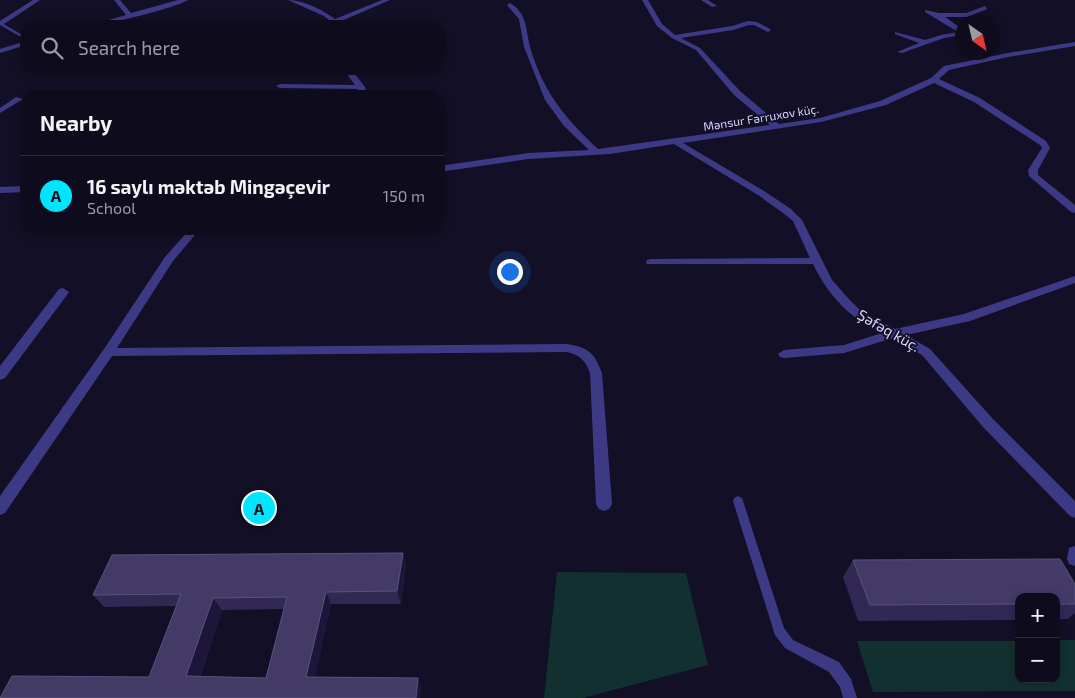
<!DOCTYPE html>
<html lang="en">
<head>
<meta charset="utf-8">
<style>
	:root { --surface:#0e0b1c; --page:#1c1929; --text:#f1f3f6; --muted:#9b9ba3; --line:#2e2b3b; --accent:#00e5ff }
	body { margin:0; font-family:"Exo 2",sans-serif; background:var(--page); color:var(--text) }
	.controls { position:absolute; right:15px; bottom:15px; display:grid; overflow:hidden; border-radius:10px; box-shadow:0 2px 8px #0003 }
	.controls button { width:45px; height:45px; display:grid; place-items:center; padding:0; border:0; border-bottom:1px solid var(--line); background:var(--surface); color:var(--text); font:25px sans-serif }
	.compass { position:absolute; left:955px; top:15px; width:45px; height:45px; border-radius:50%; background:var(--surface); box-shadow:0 2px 8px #0003; rotate:146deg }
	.you { position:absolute; left:509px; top:271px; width:18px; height:18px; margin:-12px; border:4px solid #fff; border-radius:50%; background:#1a73e8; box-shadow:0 0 0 8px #1a73e833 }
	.badge { display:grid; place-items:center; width:32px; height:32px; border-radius:50%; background:var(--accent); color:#111; font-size:16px; font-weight:700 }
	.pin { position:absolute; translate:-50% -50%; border:2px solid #fff; box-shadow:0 1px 5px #0006 }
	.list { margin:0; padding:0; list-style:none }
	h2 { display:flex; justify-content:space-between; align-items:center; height:65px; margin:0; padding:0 20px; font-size:21px }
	h2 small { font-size:16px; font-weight:400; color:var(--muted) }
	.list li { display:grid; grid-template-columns:32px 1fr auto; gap:15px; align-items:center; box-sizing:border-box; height:80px; padding:0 20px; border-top:1px solid var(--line) }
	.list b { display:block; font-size:19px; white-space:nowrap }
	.list p { margin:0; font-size:16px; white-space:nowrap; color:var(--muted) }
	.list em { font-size:16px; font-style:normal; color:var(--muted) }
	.icon { flex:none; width:28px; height:28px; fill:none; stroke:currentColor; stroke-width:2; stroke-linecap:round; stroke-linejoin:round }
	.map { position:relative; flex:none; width:1075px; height:698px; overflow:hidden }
	.search { position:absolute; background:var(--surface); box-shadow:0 2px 8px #0003; left:20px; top:20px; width:425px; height:55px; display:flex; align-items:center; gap:12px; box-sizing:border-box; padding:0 18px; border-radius:20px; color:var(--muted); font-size:19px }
	.panel { position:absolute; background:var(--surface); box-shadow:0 2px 8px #0003; left:20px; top:90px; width:425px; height:145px; border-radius:20px }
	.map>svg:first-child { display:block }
	.green { fill:#12302f }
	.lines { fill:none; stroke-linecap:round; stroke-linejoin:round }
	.service { fill:#3d3a85; fill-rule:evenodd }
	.minor { fill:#3d3a85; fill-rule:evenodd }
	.wall { fill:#312854; fill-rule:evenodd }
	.shaded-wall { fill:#1d163a }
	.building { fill:#433a66; stroke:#5a527e; fill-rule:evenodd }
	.labels { text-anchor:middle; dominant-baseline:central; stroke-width:4; stroke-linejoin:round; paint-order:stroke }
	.far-street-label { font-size:12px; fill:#d9d4ff; stroke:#130f26 }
	.street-label { font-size:15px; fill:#d9d4ff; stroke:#130f26 }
</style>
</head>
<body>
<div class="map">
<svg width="1075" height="698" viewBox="0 0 1075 698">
	<rect width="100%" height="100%" fill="#130f26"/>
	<path class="green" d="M557,572L686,573L708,665L583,698H544Z
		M1056,640H1075V691L873,692L857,641H1019V679H1056Z"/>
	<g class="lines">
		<path class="service" d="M0,22L26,37V40L0,25Z
			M738,496L742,498L743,501L784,628L793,640L839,662L851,679L857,698H843L840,687L829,672L785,648L775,635L733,501L734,498Z"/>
		<path class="minor" d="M33,0H40L4,24H0V21Z
			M114,0H120L131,13L178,0H188C175,8 103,26 88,26L126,15Z
			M288,0C303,0 323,10 335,19L382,0H390L339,22L343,26H336L324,16Z
			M642,0H648L662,24L675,35L732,26L748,21L757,22L770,29L771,30L768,32L754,25H749L733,30L681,38L700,48L740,91L779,124L820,118L880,101L931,78L944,66L1008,53L1075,42V46L1008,57L949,70L939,79L980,98L1046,141L1050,148L1038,170V175L1075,205V213L1071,212L1029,176L1028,170L1042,148L1040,145L974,102L934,83L886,105L821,122L683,143L764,191L791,209L802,220L832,280L847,297L862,312L895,329L964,314L1075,276V283L970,321L906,335L930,349L993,419L1075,501V518L1070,516L983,427L922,355L893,338L844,353L784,358L780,357L778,354L784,350L844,345L882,333C850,319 828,295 813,264H647L646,262L647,260L651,259L810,258L793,221L783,213L758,195L674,144L610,154L528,159L439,172V166L528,153L589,150L564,126L545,100L524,47L519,19L507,5L510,3C527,13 526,30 530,47C543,92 565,118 598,149L770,125L734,95L696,50L672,38L657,26Z
			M701,0H708L717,6L712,7Z
			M985,6L987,9L967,17H945L962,29V35L944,38L902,53L897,52L919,43L895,34V32L925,40L941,35L958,32L925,12V10L939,13H966Z
			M26,41V45L0,53V49Z
			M343,69H351L365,87L368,96H360L358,89L280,88L276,86L280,84L355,85Z
			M16,97L23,99L0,113V108Z
			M26,186V192L0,193V187Z
			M190,229H200L173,261L117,348L567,344C589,348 594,352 602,373L612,504L609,509L604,511L599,509L596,504L590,373C585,360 580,355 567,352L112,356L5,513L0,515V496L104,349L165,257Z
			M63,288L69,292L67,295L5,378L0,380V366L59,289Z
			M1075,546V566L1069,564L1067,559L1069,548Z"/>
	</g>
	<path class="wall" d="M403,553L406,566L401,604H331L315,677L418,678L421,689L149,677L176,606L104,607L93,595ZM284,609L266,678L200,677L222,610Z
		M853,560L1075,584V613L1068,619H1056V597H1019V620L858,621L843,577Z"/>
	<path class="shaded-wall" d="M403,553L406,566L401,604L397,591Z
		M326,592L331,604L313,688L306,677Z
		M213,598L222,610L196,687L186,676Z
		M418,678L421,689L420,698H416Z"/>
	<path class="building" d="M403,553L397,591L326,592L306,677L418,678L416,698H0L12,676L149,677L181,594L93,595L112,555ZM287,597L266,678L186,676L213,598Z
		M1060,559L1075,584V604H1056V597H1019V604L870,605L853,560Z"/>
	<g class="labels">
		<g class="far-street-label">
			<text transform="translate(761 117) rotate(-9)">Mənsur Fərruxov küç.</text>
		</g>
		<g class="street-label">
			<text transform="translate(889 330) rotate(30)">Şəfəq küç.</text>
		</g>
	</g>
</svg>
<div class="controls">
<button>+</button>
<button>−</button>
</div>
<svg class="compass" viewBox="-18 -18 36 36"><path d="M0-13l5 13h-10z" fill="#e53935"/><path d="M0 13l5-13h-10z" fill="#9b9ba3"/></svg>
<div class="you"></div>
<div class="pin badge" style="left:259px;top:508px">A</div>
<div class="search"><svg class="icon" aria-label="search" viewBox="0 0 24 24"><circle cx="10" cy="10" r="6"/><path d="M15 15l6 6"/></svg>Search here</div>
<section class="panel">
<h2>Nearby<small></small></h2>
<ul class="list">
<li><span class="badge">A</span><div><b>16 saylı məktəb Mingəçevir</b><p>School</p></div><em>150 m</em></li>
</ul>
</section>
</div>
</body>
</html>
